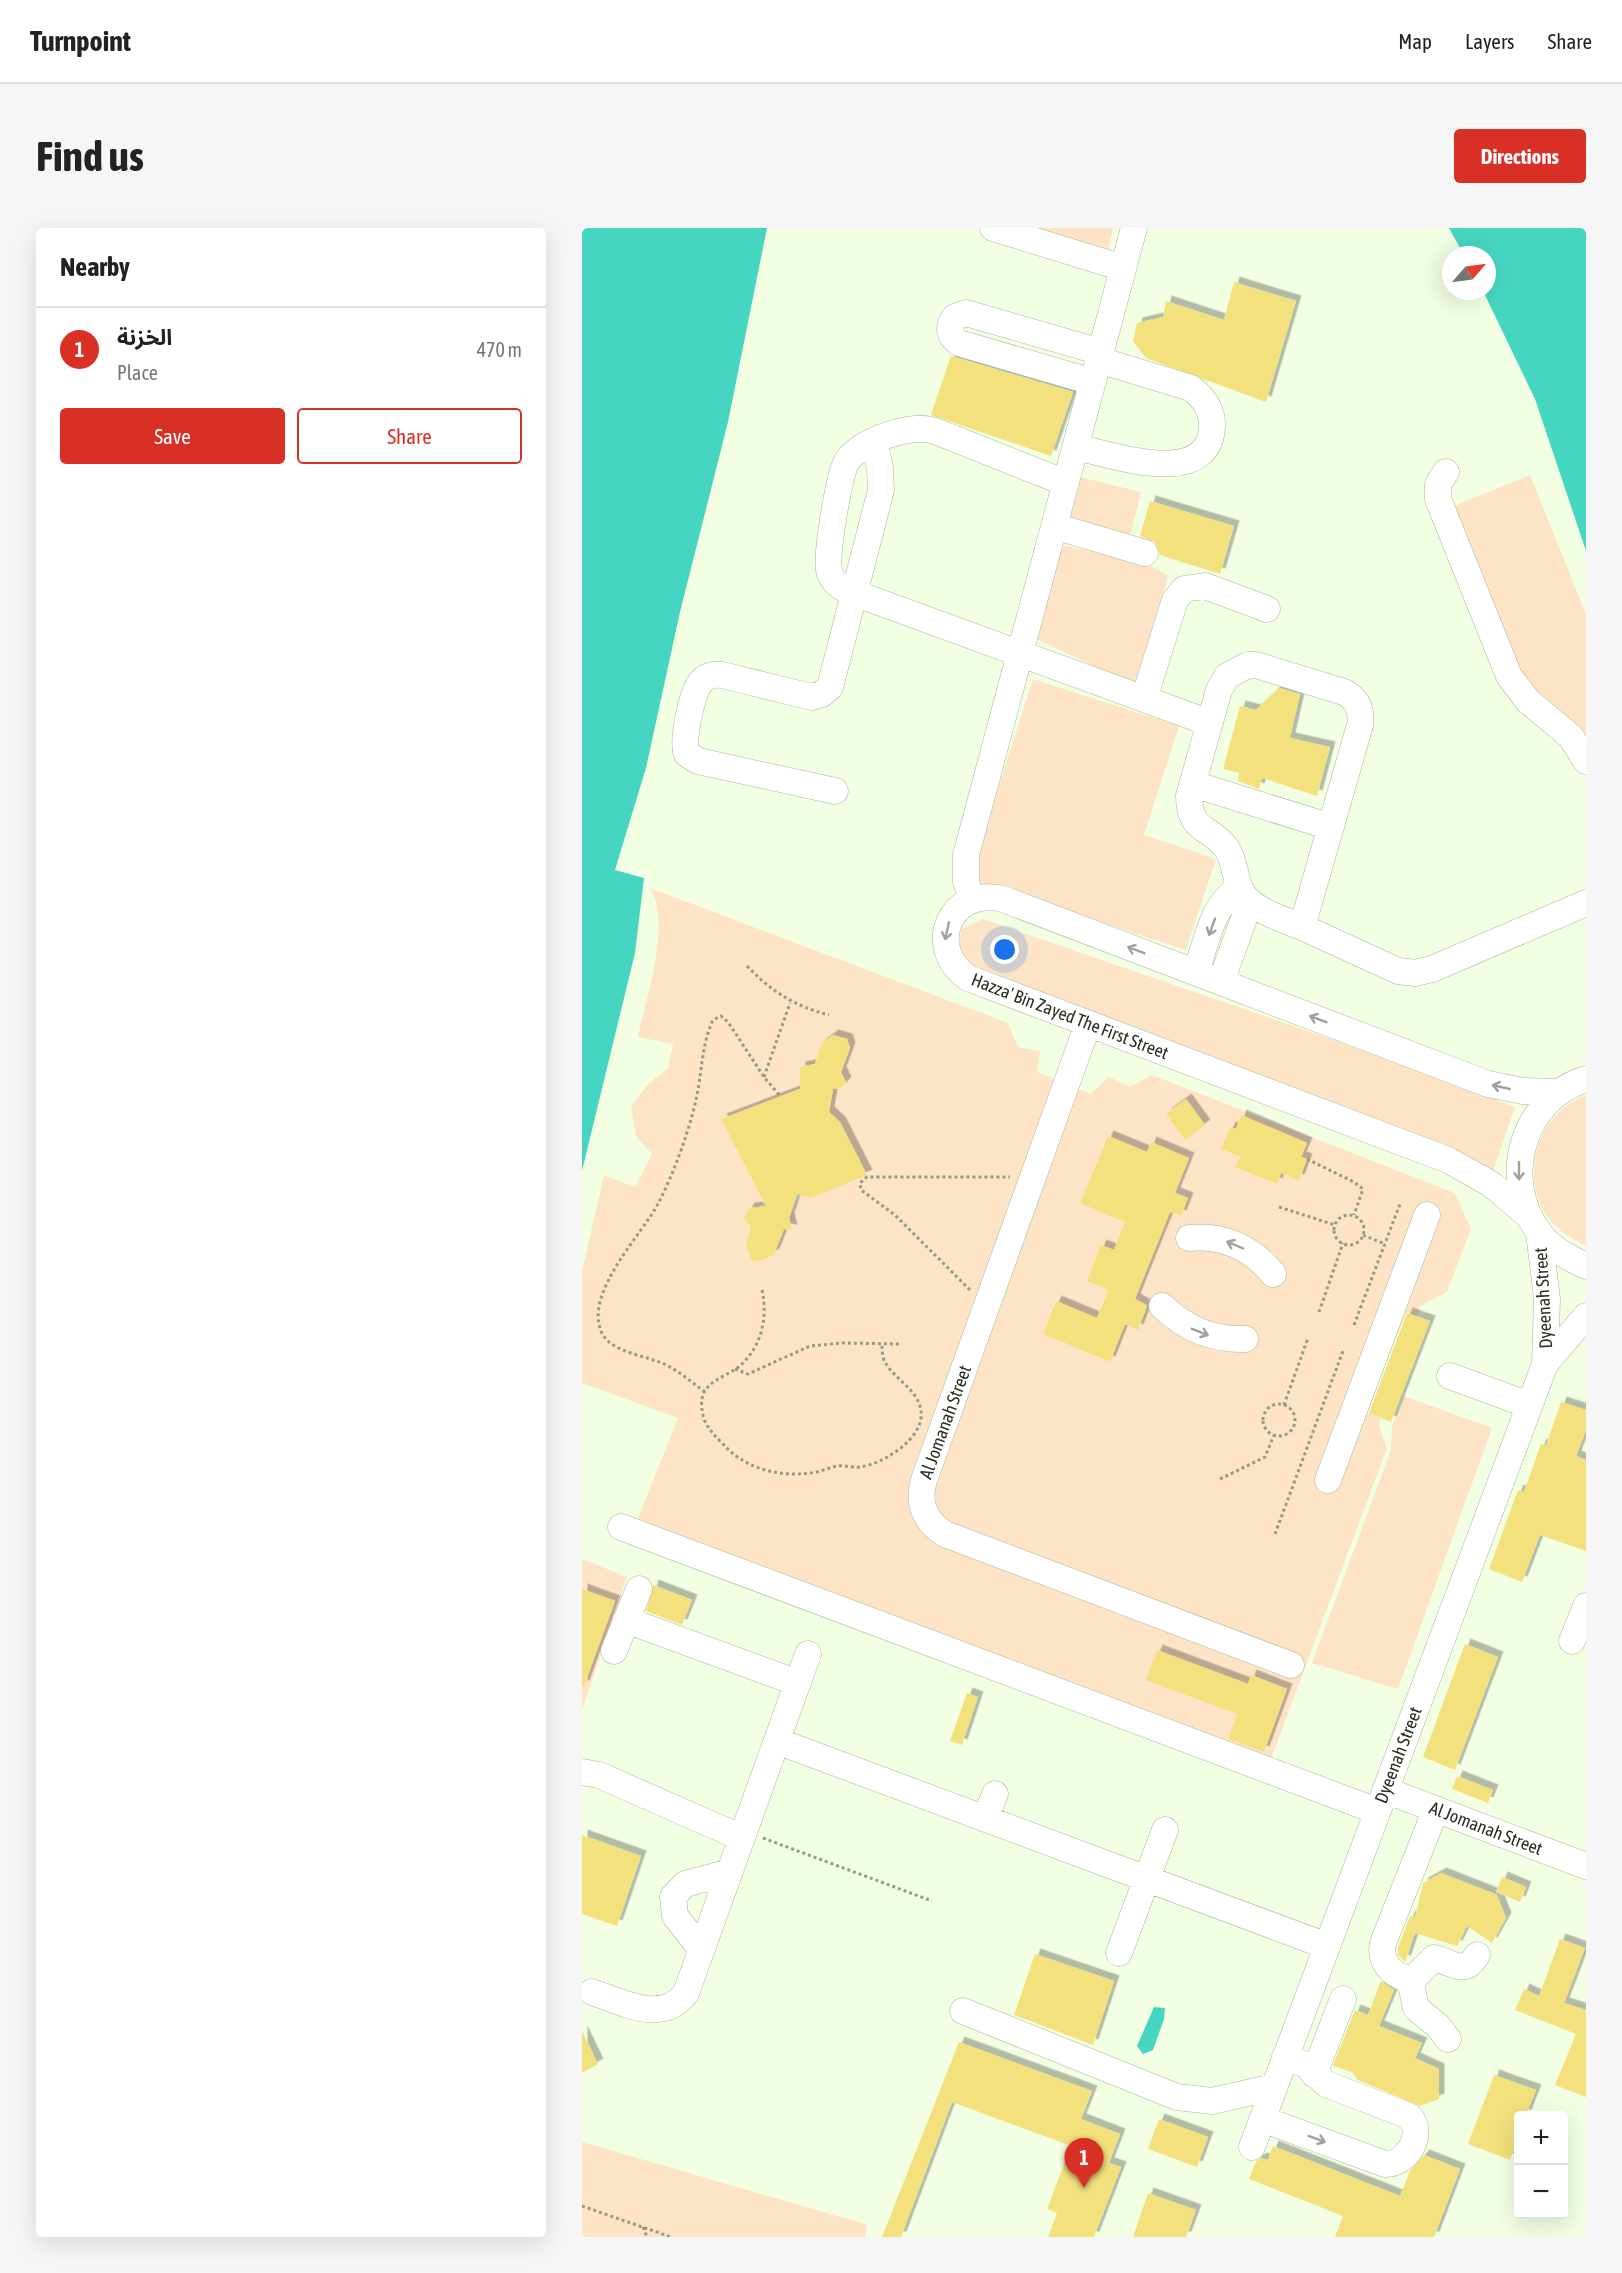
<!DOCTYPE html>
<html lang="en">
<head>
<meta charset="utf-8">
<style>
	:root { --surface:#fff; --page:#f6f6f6; --text:#222; --muted:#767676; --line:#e0e0e0; --accent:#d93025 }
	body { margin:0; font-family:"Asap Condensed","Noto Sans Arabic",sans-serif; background:var(--page); color:var(--text) }
	.controls { position:absolute; right:18px; bottom:18px; display:grid; overflow:hidden; border-radius:6px; box-shadow:0 6px 24px #0002 }
	.controls button { width:54px; height:54px; display:grid; place-items:center; padding:0; border:0; border-bottom:2px solid var(--line); background:var(--surface); color:var(--text); font:30px sans-serif }
	.compass { position:absolute; left:860px; top:18px; width:54px; height:54px; border-radius:50%; background:var(--surface); box-shadow:0 6px 24px #0002; rotate:62deg }
	.you { position:absolute; left:423px; top:722px; width:21px; height:21px; margin:-15px; border:4px solid #fff; border-radius:50%; background:#1a73e8; box-shadow:0 0 0 9px #1a73e833 }
	.badge { display:grid; place-items:center; width:39px; height:39px; border-radius:50%; background:var(--accent); color:#fff; font-size:20px; font-weight:700 }
	.pin { position:absolute; translate:-50% -50px; filter:drop-shadow(0 2px 3px #0008) }
	.pin::after { content:''; position:absolute; top:32px; width:21px; height:18px; background:inherit; clip-path:polygon(0 0,100% 0,50% 100%) }
	.list { margin:0; padding:0; list-style:none }
	h2 { display:flex; justify-content:space-between; align-items:center; height:78px; margin:0; padding:0 24px; font-size:26px }
	h2 small { font-size:20px; font-weight:400; color:var(--muted) }
	.list li { display:grid; grid-template-columns:39px 1fr auto; gap:18px; align-items:center; box-sizing:border-box; height:84px; padding:0 24px; border-top:2px solid var(--line) }
	.list b { display:block; font-size:22px; white-space:nowrap }
	.list p { margin:0; font-size:20px; white-space:nowrap; color:var(--muted) }
	.list em { font-size:20px; font-style:normal; color:var(--muted) }
	.actions { display:flex; gap:12px; padding:18px 24px }
	.actions a { flex:1; padding:14px 0; border:2px solid var(--accent); border-radius:6px; text-align:center; font-size:21px; color:var(--accent) }
	.actions .main { background:var(--accent); color:#fff }
	.map { position:relative; flex:none; width:1004px; height:2009px; overflow:hidden; border-radius:6px }
	header { display:flex; align-items:center; gap:36px; box-sizing:border-box; height:84px; padding:0 30px; background:var(--surface); border-bottom:2px solid var(--line) }
	header strong { font-size:28px }
	nav { display:flex; gap:33px; margin-inline-start:auto; font-size:21px }
	.intro { display:flex; align-items:center; justify-content:space-between; box-sizing:border-box; height:144px; padding:0 36px }
	h1 { margin:0; font-size:42px }
	.button { padding:15px 27px; border-radius:6px; background:var(--accent); color:#fff; font-size:21px; font-weight:700 }
	main { display:flex; gap:36px; padding:0 36px }
	aside { flex:1; background:var(--surface); border-radius:6px; box-shadow:0 6px 24px #0002 }
	.map>svg:first-child { display:block }
	.green { fill:#fde4c7; fill-rule:evenodd }
	.water { fill:#46d5c1 }
	.building { fill:#f2e17c; filter:url(#shadow) }
	.lines { fill:none; stroke-linecap:round; stroke-linejoin:round }
	.minor-casing { stroke:#a7b695; stroke-width:27 }
	.path { stroke:#939c88; stroke-width:3; stroke-dasharray:3 3; stroke-linecap:butt }
	.minor { stroke:#fff; stroke-width:26 }
	.oneway { stroke:#9fa19c }
	.labels { text-anchor:middle; dominant-baseline:central; stroke-width:4.5; stroke-linejoin:round; paint-order:stroke }
	.street-label { font-size:18px; fill:#2a2f22; stroke:#fff }
</style>
</head>
<body>
<header>
<strong>Turnpoint</strong>
<nav><a>Map</a><a>Layers</a><a>Share</a></nav>
</header>
<div class="intro"><h1>Find us</h1><a class="button">Directions</a></div>
<main>
<aside>
<h2>Nearby<small></small></h2>
<ul class="list">
<li><span class="badge">1</span><div><b>الخزنة</b><p>Place</p></div><em>470 m</em></li>
</ul>
<div class="actions"><a class="main">Save</a><a>Share</a></div>
</aside>
<div class="map">
<svg width="1004" height="2009" viewBox="0 0 1004 2009">
	<defs>
		<filter id="shadow"><feDropShadow dx="5.5" dy="-5.5" stdDeviation="0" flood-color="#0004"/></filter>
	</defs>
	<rect width="100%" height="100%" fill="#f2ffe3"/>
	<path class="green" d="M419,0H531L525,30Z
		M948,247L1004,386V517L946,462L870,279Z
		M498,249L559,264L546,317L485,302Z
		M479,317L563,335L586,347L561,451L545,454L455,411Z
		M451,451L597,498L562,607L634,631L604,722L387,651Z
		M68,660L426,795L436,819L458,823L455,844L509,866L527,849L548,859L570,847L873,965L889,1001L865,1064L838,1078L835,1088L824,1085L784,1184L799,1190L797,1199L805,1220L689,1531L54,1295L96,1190L0,1155V1043L22,947L53,959L70,926L54,908L49,879L64,858L86,840L91,816L56,809C64,769 90,694 68,660ZM251,807L265,811L268,820L259,844L264,854L259,860L251,861L247,884L258,894L285,947L229,970L218,967L207,990L210,1002L202,1001C195,1018 192,1032 170,1032L164,1018L169,999L162,990L167,980L178,979L223,860L218,839L233,836L239,816ZM604,871L623,897L603,911L584,886ZM660,888L725,915L719,929L725,931L717,951L699,945L694,956L654,939L658,929L639,921L648,899L654,901ZM526,908L565,924L569,914L607,930L593,965L606,970L599,988L588,984L553,1071L566,1076L556,1101L543,1096L527,1134L461,1106L474,1073L515,1090L526,1062L505,1053L519,1018L532,1022L546,988L498,975ZM670,1447L705,1461L682,1524L646,1511Z
		M401,691L740,808L933,879L910,946L396,749L377,727L379,701Z
		M1004,867V1018C989,1010 974,1002 964,987C937,943 957,885 1004,867Z
		M822,1168L910,1200L816,1461L730,1435L809,1222L810,1198Z
		M0,1331L45,1349L0,1482V1440L33,1373L0,1361Z
		M0,1914L286,1997L283,2009H0Z"/>
	<path class="water" d="M0,0H185L146,194L98,384L64,540L33,642L62,650L53,725L0,943Z
		M867,0H1004V323L953,171L901,63H905V27H882Z
		M572,1779L583,1780L582,1791L571,1822L561,1826L555,1818Z"/>
	<path class="building" d="M652,54L714,73L684,174L564,130L551,113L555,95L581,89L584,73L642,92Z
		M369,128L491,164L469,228L349,187Z
		M568,273L652,298L638,346L578,327L573,314L558,308Z
		M697,460L718,466L708,510L748,519L735,568L680,550L677,561L656,553L657,545L641,541L658,478L674,482Z
		M251,807L265,811L268,820L259,844L264,854L259,860L251,861L247,884L258,894L285,947L229,970L215,966L207,990L210,1002L202,1001L192,1026L181,1032L170,1033L164,1018L169,999L162,990L167,980L184,978L139,891L218,861V839L233,836L239,816Z
		M604,871L623,897L603,912L584,886Z
		M659,887L725,915L719,929L725,931L717,952L699,945L695,956L653,939L658,929L639,921L648,899L654,901Z
		M526,908L565,924L569,914L607,930L593,965L606,970L599,988L588,984L553,1071L565,1078L556,1102L543,1096L528,1134L461,1106L474,1073L515,1090L526,1062L505,1053L519,1017L532,1022L543,994L498,975Z
		M825,1085L848,1093L809,1194L787,1185Z
		M979,1174L1004,1182V1202L994,1228L1004,1232V1323L958,1307L940,1354L907,1341L936,1262L942,1264L959,1216L964,1218Z
		M71,1357L110,1372L100,1397L64,1383Z
		M0,1361L33,1373L2,1458H0Z
		M883,1416L916,1429L873,1542L841,1529Z
		M575,1422L666,1456L669,1447L705,1461L682,1524L646,1511L655,1486L564,1452Z
		M385,1465L396,1469L380,1517L368,1513Z
		M875,1548L911,1562L906,1575L870,1561Z
		M0,1607L59,1628L35,1698L0,1686Z
		M859,1645L915,1667L924,1690L910,1715L885,1698L875,1718L833,1705L823,1734L816,1727V1719L828,1688L833,1690L841,1655Z
		M920,1649L944,1659L938,1674L914,1664Z
		M978,1711L1003,1720L982,1775L1004,1782V1869L973,1857L994,1806L933,1782L942,1761L957,1768Z
		M453,1726L532,1753L511,1817L432,1787Z
		M799,1753L812,1762L797,1798L840,1815L833,1830L857,1841V1871L838,1878L776,1852L770,1844L751,1838L773,1782L786,1787Z
		M0,1803L16,1836L0,1845Z
		M377,1814L510,1863L499,1891L538,1906L527,1935L539,1939L512,2009H466L475,1985L465,1981L489,1918L370,1874L319,2009H300Z
		M912,1847L954,1862L944,1887H936V1910L928,1932L886,1916Z
		M577,1891L626,1909L615,1939L566,1921Z
		M691,1918L818,1968L828,1943L842,1927L878,1941L852,2009H753L761,1988L667,1951L674,1933L680,1930L686,1932Z
		M566,1965L614,1982L604,2009H551Z"/>
	<g class="lines">
		<defs>
			<path id="minor" d="M411,0L541,40
				M511,154L377,115C367,108 365,98 373,89L384,85L519,124
				M493,219C529,226 627,262 630,199C631,182 622,170 609,160L517,132
				M864,244L856,256V271L927,448L946,473L989,509L1004,533
				M484,255L353,203C329,195 280,212 265,233C257,245 244,327 247,342C249,352 256,357 264,362L628,495
				M472,298L563,325
				M666,437H674L762,464C775,471 780,482 778,497L720,699C703,692 680,685 666,672C651,658 656,638 645,621C629,598 607,605 607,568L637,462L645,448Z
				M562,471L593,372L602,361L623,358L685,381
				M611,556L749,599
				M253,563L116,533L105,526C99,515 110,465 118,455C123,448 131,446 140,447L230,469L240,466L248,459L299,262L298,240L292,214
				M390,671L384,654V627L552,0
				M720,699L816,743L833,745L850,741L1004,675
				M614,744C624,716 630,676 657,660
				M639,754L668,674
				M506,796L342,1252C335,1275 343,1294 363,1306L709,1437
				M1004,851C941,870 918,950 956,1003C968,1020 985,1029 1004,1038
				M948,989L909,956L866,932L386,750C342,719 368,658 421,671L906,856L941,863L977,864
				M957,1004L965,1071L963,1136
				M607,1010C641,1007 669,1019 691,1046
				M580,1078C604,1101 630,1112 663,1111
				M868,1148L947,1177
				M746,1252L845,987
				M39,1299L795,1583
				M44,1392L216,1455
				M990,1413L1004,1378
				M32,1423L57,1361
				M195,1513L745,1718
				M0,1544L17,1547L160,1610
				M803,1562L1004,1638
				M854,1581L801,1715C797,1733 809,1747 826,1751L834,1748L852,1730C871,1734 882,1749 895,1727
				M403,1591L413,1566
				M120,1722L93,1688L91,1669L103,1656L148,1644
				M537,1725L583,1602
				M828,1751L834,1780L856,1798L866,1811
				M10,1764C41,1774 80,1797 104,1765L226,1426
				M381,1783L595,1869L630,1873L692,1859
				M732,1846L761,1771
				M680,1891L803,1936C825,1937 844,1905 827,1888L744,1856L724,1837L703,1829
				M670,1919L963,1136L1004,1088"/>
		</defs>
		<use href="#minor" class="minor-casing"/>
		<path class="path" d="M165,738C189,763 212,778 247,787
			M182,849L208,775
			M725,931L772,954L781,961L772,987
			M697,979L753,997
			M752 1002a15 15 0 1 1 30 0a15 15 0 1 1-30 0Z
			M781,1007L803,1016
			M180,1062C186,1089 180,1117 159,1137C140,1153 111,1153 122,1191C126,1201 133,1208 141,1216C163,1241 197,1249 228,1245C238,1244 246,1240 255,1238C263,1237 270,1240 278,1239C300,1236 336,1214 339,1190C342,1164 312,1152 303,1134C300,1129 300,1122 300,1116
			M388,1062L313,987L279,962L278,955L285,949H428
			M737,1084L761,1015
			M772,1097L818,976
			M153,1141L166,1146L228,1118L260,1115L317,1116
			M123,1164C111,1155 99,1145 86,1138C67,1127 28,1126 19,1103C3,1063 60,1007 77,974C92,944 105,909 113,876C120,849 119,817 131,792L139,788L146,794L182,849L199,869
			M681 1192a16 16 0 1 1 32 0a16 16 0 1 1-32 0Z
			M702,1177L726,1110
			M638,1251L683,1229L692,1207
			M693,1306L761,1123
			M181,1610L350,1673
			M0,1978L89,2009
			M61,1999L65,2009"/>
		<use href="#minor" class="minor"/>
	</g>
	<defs><path id="oneway-shaft" d="M-6 0H5M1.5-3L5.5 0L1.5 3" fill="none" stroke-width="1.6" stroke-linecap="round" stroke-linejoin="round" transform="scale(1.5)"/></defs>
	<g class="oneway">
		<use href="#oneway-shaft" transform="translate(630 699) rotate(110)"/>
		<use href="#oneway-shaft" transform="translate(365 703) rotate(102)"/>
		<use href="#oneway-shaft" transform="translate(554 722) rotate(-159)"/>
		<use href="#oneway-shaft" transform="translate(736 791) rotate(-159)"/>
		<use href="#oneway-shaft" transform="translate(919 859) rotate(-167)"/>
		<use href="#oneway-shaft" transform="translate(937 943) rotate(90)"/>
		<use href="#oneway-shaft" transform="translate(653 1017) rotate(-157)"/>
		<use href="#oneway-shaft" transform="translate(618 1104) rotate(22)"/>
		<use href="#oneway-shaft" transform="translate(735 1911) rotate(20)"/>
	</g>
	<g class="labels">
		<g class="street-label">
			<text transform="translate(488 788) rotate(21)">Hazza' Bin Zayed The First Street</text>
			<text transform="translate(961 1070) rotate(-93)">Dyeenah Street</text>
			<text transform="translate(363 1194) rotate(-70)">Al Jomanah Street</text>
			<text transform="translate(816 1527) rotate(-69)">Dyeenah Street</text>
			<text transform="translate(904 1600) rotate(21)">Al Jomanah Street</text>
		</g>
	</g>
</svg>
<div class="controls">
<button>+</button>
<button>−</button>
</div>
<svg class="compass" viewBox="-18 -18 36 36"><path d="M0-13l5 13h-10z" fill="#e53935"/><path d="M0 13l5-13h-10z" fill="#767676"/></svg>
<div class="you"></div>
<div class="pin badge" style="left:502px;top:1960px">1</div>
</div>
</main>
</body>
</html>
